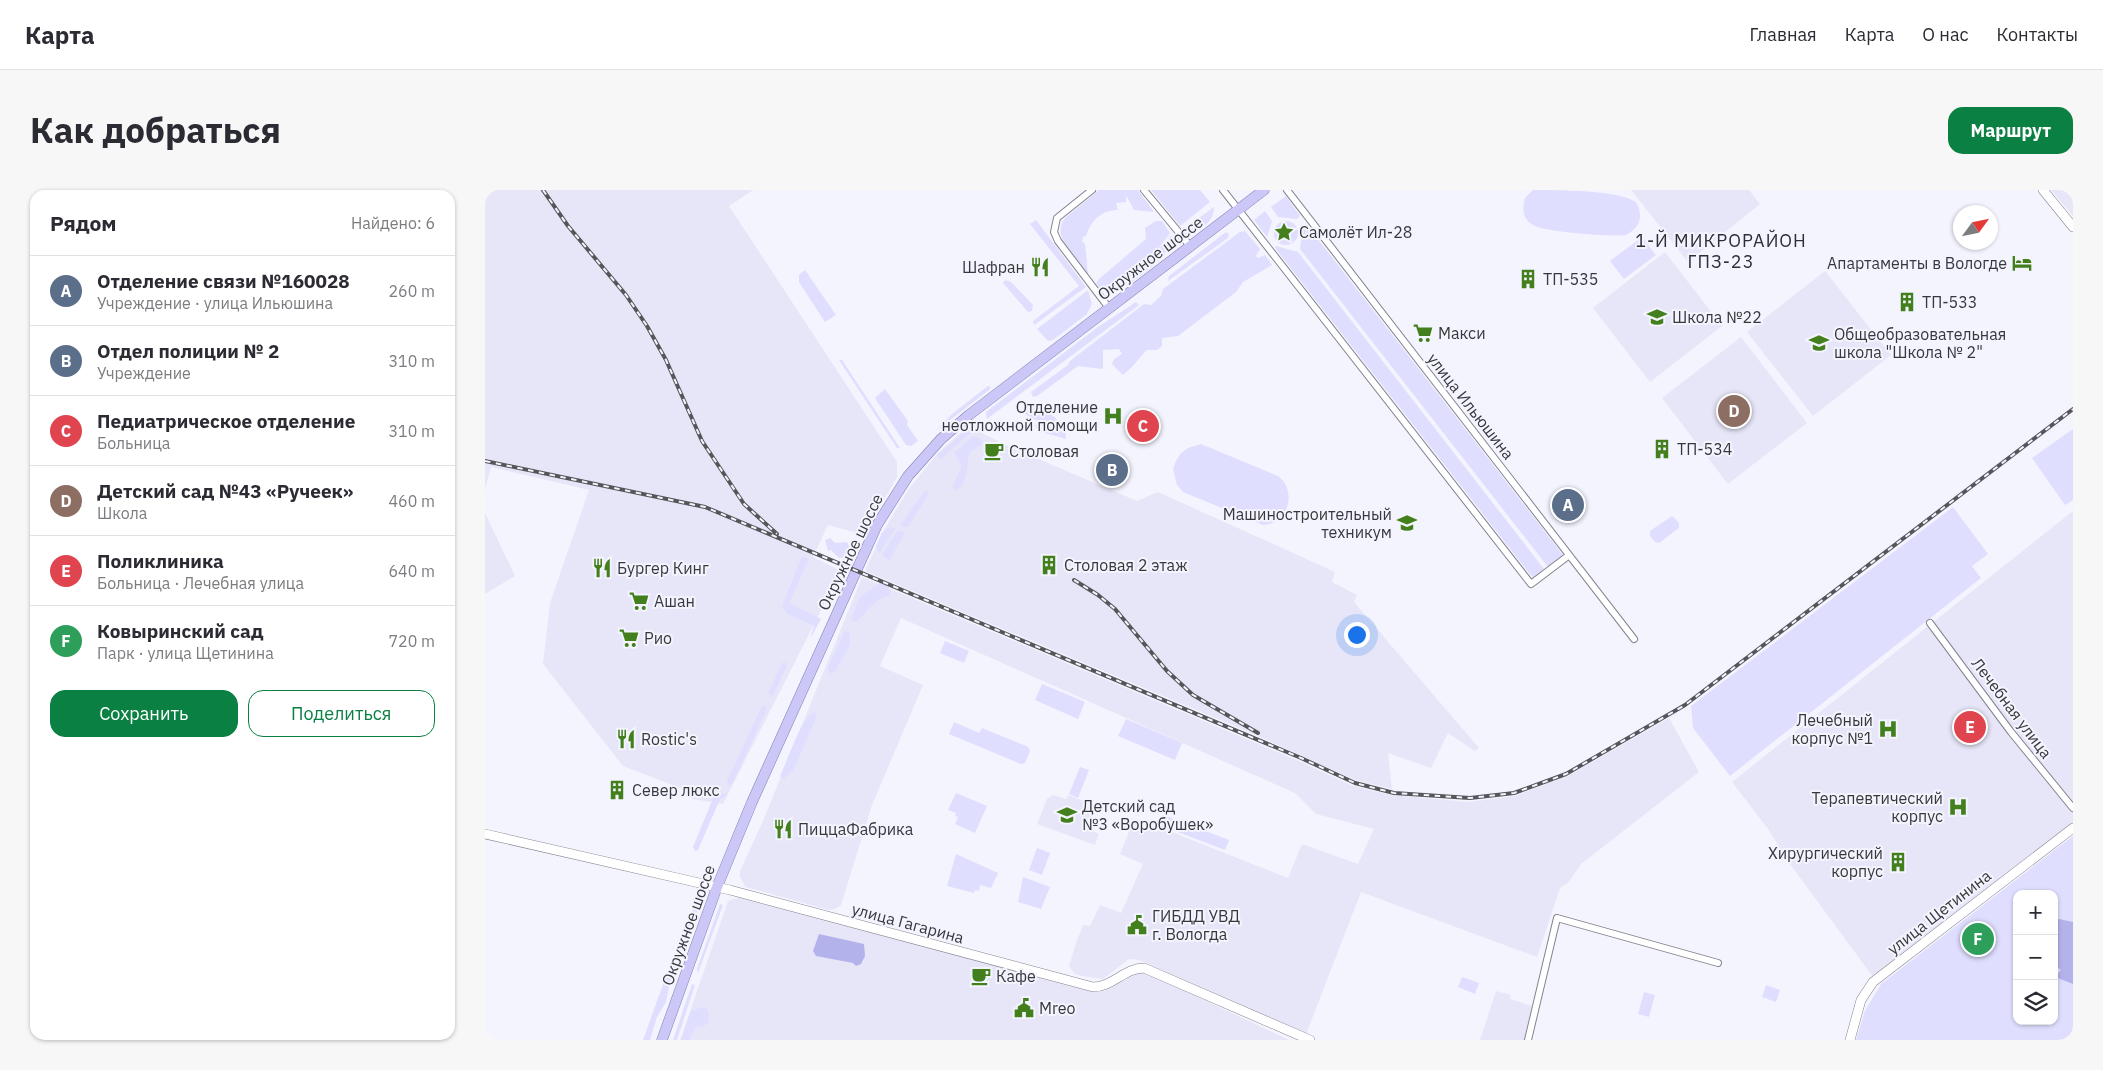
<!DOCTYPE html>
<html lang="ru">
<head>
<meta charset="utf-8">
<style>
	:root { --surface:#fff; --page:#f7f7f7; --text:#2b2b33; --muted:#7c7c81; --line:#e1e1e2; --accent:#0b8043 }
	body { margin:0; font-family:"IBM Plex Sans",sans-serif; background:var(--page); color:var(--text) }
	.controls { position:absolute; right:15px; bottom:15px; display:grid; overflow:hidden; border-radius:10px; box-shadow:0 1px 4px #0004 }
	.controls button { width:45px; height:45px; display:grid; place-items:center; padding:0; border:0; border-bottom:1px solid var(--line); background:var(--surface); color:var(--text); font:25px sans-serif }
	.compass { position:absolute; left:1468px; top:15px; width:45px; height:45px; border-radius:50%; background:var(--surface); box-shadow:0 1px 4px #0004; rotate:57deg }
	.you { position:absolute; left:871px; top:444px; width:18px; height:18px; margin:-12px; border:4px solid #fff; border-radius:50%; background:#1a73e8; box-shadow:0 0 0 8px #1a73e833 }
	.badge { display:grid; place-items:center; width:32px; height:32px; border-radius:50%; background:var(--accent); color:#fff; font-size:16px; font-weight:700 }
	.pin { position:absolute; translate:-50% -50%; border:2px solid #fff; box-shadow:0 1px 5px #0006 }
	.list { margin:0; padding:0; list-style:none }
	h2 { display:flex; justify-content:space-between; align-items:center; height:65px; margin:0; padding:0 20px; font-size:21px }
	h2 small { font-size:16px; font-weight:400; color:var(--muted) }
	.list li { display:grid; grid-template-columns:32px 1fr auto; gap:15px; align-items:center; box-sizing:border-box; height:70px; padding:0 20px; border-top:1px solid var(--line) }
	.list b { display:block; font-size:19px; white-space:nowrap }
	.list p { margin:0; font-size:16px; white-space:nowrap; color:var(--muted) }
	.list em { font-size:16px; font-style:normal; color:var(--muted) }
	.actions { display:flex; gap:10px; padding:15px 20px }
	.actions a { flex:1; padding:11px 0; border:1px solid var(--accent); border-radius:15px; text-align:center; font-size:18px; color:var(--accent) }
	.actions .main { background:var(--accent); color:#fff }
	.icon { flex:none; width:28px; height:28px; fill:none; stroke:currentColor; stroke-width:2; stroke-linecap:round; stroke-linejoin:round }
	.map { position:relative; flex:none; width:1588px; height:850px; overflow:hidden; border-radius:15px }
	header { display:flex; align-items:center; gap:30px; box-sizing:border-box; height:70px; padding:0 25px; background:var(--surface); border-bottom:1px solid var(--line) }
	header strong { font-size:24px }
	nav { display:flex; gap:28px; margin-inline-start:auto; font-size:18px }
	.intro { display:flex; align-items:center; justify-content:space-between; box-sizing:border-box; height:120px; padding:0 30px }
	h1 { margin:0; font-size:35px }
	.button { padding:12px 22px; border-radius:15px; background:var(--accent); color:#fff; font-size:18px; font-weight:700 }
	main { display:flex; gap:30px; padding:0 30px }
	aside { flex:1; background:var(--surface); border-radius:15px; box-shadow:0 1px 4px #0004 }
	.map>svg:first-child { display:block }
	.built { fill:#e6e6f8 }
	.green { fill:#dfdefe; fill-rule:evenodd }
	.water { fill:#b4b2eb }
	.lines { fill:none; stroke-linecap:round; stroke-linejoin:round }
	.street-casing { stroke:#83838c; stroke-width:8 }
	.secondary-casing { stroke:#83838c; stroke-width:10 }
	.primary-casing { stroke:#817eb2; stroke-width:11 }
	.street { stroke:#fff; stroke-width:6 }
	.secondary { stroke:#fff; stroke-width:9 }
	.primary { stroke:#cbc8f7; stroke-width:10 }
	.rail-casing { stroke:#55555a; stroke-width:4 }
	.rail { stroke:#f4f4ff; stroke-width:2; stroke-dasharray:5.5; stroke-linecap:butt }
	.labels { text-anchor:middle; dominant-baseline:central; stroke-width:4; stroke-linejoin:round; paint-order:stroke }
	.poi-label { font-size:16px; fill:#38383c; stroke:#f4f4ff; text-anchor:start }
	.street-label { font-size:16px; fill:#38383c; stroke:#f4f4ff }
	.neighbourhood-label { font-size:18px; letter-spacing:1px; fill:#2e2e36; stroke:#f4f4ff }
</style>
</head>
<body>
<header>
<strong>Карта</strong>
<nav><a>Главная</a><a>Карта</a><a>О нас</a><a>Контакты</a></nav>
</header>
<div class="intro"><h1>Как добраться</h1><a class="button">Маршрут</a></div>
<main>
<aside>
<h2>Рядом<small>Найдено: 6</small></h2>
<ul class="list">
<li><span class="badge" style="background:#5c6f8a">A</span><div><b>Отделение связи №160028</b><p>Учреждение · улица Ильюшина</p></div><em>260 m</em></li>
<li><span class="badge" style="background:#5c6f8a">B</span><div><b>Отдел полиции № 2</b><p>Учреждение</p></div><em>310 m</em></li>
<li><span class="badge" style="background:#e0444e">C</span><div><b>Педиатрическое отделение</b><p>Больница</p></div><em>310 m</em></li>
<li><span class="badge" style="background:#8d6e63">D</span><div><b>Детский сад №43 «Ручеек»</b><p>Школа</p></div><em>460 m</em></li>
<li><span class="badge" style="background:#e0444e">E</span><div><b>Поликлиника</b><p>Больница · Лечебная улица</p></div><em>640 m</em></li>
<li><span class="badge" style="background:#2e9e5b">F</span><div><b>Ковыринский сад</b><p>Парк · улица Щетинина</p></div><em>720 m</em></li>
</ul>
<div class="actions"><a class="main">Сохранить</a><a>Поделиться</a></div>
</aside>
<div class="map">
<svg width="1588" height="850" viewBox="0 0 1588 850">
	<rect width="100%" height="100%" fill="#f4f4ff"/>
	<path class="built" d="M0,0H268L244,16L412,272V287L379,345L343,335L328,367L356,381L238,614L207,609L195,598L138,576L58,474L65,413L104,300L6,277L0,299Z
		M1146,0H1264L1275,14L1203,72Z
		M1566,0H1588V26Z
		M1180,62L1237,136L1165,192L1108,118Z
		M1340,81L1406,165L1328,226L1262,142Z
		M1256,147L1322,233L1243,294L1177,208Z
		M483,236L523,256L652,311L673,302L850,382L847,392L872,405L869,412L994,558L990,561L963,543L946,578L903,563L907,599L870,590L766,543L380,381L399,340L423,300L453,263Z
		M1588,321V633L1388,787L1305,674L1283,639L1247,592Z
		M0,323L30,386L0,404Z
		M377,387L814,571L868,596L907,605L984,612L1029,606L1081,587L1184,528L1214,582L1096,674L1083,693L1075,698L1052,767L876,702L820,847L654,770L644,769L618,789L596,786L590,784L584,776L591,753L598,735L605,736L615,715L636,723L658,674L635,664L648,632L672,642L674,637L803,688L817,654L873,674L889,639L831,624L810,603L416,428L395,476L438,495L387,615L356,715L350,719L344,720L261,697L255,687V681L278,631Z
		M568,605L581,609L583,605L611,616L602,639L614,644L610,655L552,634L562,609Z
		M255,707L612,802L619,801L651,784L660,782L804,850H195L240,720L243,711Z
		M1011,801L1026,805L1025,809L1047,816L1039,850H995Z"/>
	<path class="green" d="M614,0H653L669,22L649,20L641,5V12L631,13L633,20C617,20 606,30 601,46L598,47L597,52L600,53L603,85C592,70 564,45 581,27Z
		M666,0H715L725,12L695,36Z
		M1048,0C1073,0 1133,0 1151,12C1159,26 1155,38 1141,45C1127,47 1059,42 1048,35C1037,29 1037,18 1040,8Z
		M801,6L815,26L812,29L793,27L786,17Z
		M729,17C729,32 715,43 700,38Z
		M780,21L787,31L782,47L769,30Z
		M551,30L601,97L549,135L548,131L594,96L545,34Z
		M671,31H677L685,43L674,58L627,95L614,97L611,93L614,89L661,49L660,38Z
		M789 43a12 12 0 1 1 24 0a12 12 0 1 1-24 0Z
		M822,35L1078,365L1063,377L815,59L818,38Z
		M760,41L775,59L771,66L773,68L780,65L787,75L758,92L751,102L693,146L677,148V156L672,160H662C653,169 648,177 638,185L627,174L629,169L637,164L634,159L618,160V179L593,176L552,206L548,207L546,202L583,175L585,171L659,114L666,115L676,106L678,99L755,42Z
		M741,42L744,44L743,48L683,91L684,86Z
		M686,45C691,64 649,91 634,100L627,102L618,99C640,94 672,63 686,45Z
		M1157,47L1171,65L1139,89L1125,71Z
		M791,56L813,62L1059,379L1048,388L790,58Z
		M320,80L351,125L340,132L314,92V85Z
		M520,90L526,92L548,115L547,121L543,122L518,93Z
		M603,100L607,114L602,124L568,150L563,151L552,139Z
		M651,112L654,115L502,229L501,222L613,137Z
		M354,170H357L415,258H412Z
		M503,196L506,197L504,200L451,241L467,224Z
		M400,199L423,231L422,235L433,251L426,256L421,255L390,208Z
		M543,215C558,215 582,233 581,249L553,241L550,236L553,231L536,222Z
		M486,236L492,237L456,269L452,265Z
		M1588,239V310L1580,315L1547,268Z
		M488,246L493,247L497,252L496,255L485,262C481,274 484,295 470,301L468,295L477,276L469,263Z
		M716,254L793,286C813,301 803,334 778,335L698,302L692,295L688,279L691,271L696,263L703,258Z
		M440,300L444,303L423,337H417L416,335Z
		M1468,317L1503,364L1487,376L1496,388L1245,586L1208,538L1206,516Z
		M1187,326L1194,333V338L1174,353L1170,352L1165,346V341Z
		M405,337L410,339L394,363L391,356L397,343Z
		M413,340L420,343L404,370L397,365Z
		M345,348L350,353L362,352L366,361L363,367L354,368L346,360L343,361L340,350Z
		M317,366L324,369L304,413L336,429L325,449L329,436L302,423L297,416Z
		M396,392L402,395L406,402L404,406C388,409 382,423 371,432L367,431L366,428L375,407Z
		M360,440L365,444V455L350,481L346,484L343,480L344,475Z
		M460,451L484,461L479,473L455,463Z
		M300,472L302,475L288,506L283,504L297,473Z
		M557,494L600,512L593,529L550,510Z
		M280,515L282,519L247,594L243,595L242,591L277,516Z
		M329,522L331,524V528L309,579L299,589L295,586C302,572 316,528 329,522Z
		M641,529L697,553L690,570L633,546Z
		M469,532L494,543L497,538L543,557L545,561L540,573L536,574L464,544Z
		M595,577L604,580L593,608L584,604Z
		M236,603L241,604V606L235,609L213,660L210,661L208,657L229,606Z
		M471,603L502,616L490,643L470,634L473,627L470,626L471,623L463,620Z
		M681,626L744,650L740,660L677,636Z
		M1588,646V850H1371L1380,821L1396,794ZM1532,704H1569V831H1532Z
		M552,658L565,663L557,685L544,680Z
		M471,664L513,683L506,698L495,695L494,701L490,700L489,703L462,696Z
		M538,687L565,697L556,719L533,712Z
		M213,708L216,710L197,766H193L200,739Z
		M235,714L238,715L213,783L212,779Z
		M181,786L186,787L181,812L172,827L165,850H158Z
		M977,787L994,793L990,804L973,797Z
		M207,794L210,795L192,850H188Z
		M1281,795L1295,800L1291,812L1277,807Z
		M1159,802L1170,805L1164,827L1153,824Z
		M219,817L223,820L224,832L218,837L213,835L208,841L205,850H196L206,821Z"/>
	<path class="water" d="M1574,729L1588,732V794L1570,787L1576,780L1571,776L1569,777V731Z
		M334,744L379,754L380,766L376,774L371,776L368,773L331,766L328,761Z"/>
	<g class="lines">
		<defs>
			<path id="street" d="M607,0L572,28L569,42L573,51L624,118
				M659,0L705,56
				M738,0L1046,394L1083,366
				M802,0L1149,449
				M1445,433L1526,542L1588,618
				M1043,850L1072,728L1233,773"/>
			<path id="secondary" d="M1558,0L1588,37
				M0,644L245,700L608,797C627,797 640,778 659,778L825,850
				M1365,850L1376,810L1388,792L1588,638"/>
			<path id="primary" d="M177,850L232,697L267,612L392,335L423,286L456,249L484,225L779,0"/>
		</defs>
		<use href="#street" class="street-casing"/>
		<use href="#secondary" class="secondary-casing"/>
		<use href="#primary" class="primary-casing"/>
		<use href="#street" class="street"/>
		<use href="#secondary" class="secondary"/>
		<use href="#primary" class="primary"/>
		<defs>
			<path id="rail" d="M58,0L83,36L141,105L162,136L181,170L217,251L259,314L292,344
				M0,271L220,317L816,568L870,593L909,603L985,608L1029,603L1081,584L1200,515L1588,219
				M589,390L613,405L630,419L682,481L708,505L773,543"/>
		</defs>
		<use href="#rail" class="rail-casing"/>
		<use href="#rail" class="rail"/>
	</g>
	<defs>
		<symbol id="sight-bare" viewBox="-9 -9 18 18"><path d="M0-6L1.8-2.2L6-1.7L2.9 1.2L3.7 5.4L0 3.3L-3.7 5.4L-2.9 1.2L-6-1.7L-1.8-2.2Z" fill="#43801d" stroke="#f4f4ff" stroke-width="2.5" paint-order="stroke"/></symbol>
		<symbol id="hotel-bare" viewBox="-9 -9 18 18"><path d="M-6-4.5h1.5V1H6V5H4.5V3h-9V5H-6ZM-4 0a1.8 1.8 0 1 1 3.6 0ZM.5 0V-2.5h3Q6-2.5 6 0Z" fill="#43801d" stroke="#f4f4ff" stroke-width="2.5" paint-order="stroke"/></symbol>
		<symbol id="restaurant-bare" viewBox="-9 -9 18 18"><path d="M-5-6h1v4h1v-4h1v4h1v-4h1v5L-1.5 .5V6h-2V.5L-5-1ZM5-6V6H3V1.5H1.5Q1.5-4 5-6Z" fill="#43801d" stroke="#f4f4ff" stroke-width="2.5" paint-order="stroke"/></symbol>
		<symbol id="building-bare" viewBox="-9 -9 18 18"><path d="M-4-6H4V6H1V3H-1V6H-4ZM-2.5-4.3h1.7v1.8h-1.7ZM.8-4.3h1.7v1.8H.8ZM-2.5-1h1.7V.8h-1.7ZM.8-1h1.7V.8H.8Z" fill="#43801d" stroke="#f4f4ff" stroke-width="2.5" paint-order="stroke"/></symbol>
		<symbol id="school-bare" viewBox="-9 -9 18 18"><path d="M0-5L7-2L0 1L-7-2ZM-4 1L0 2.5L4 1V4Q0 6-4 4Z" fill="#43801d" stroke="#f4f4ff" stroke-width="2.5" paint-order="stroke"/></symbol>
		<symbol id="supermarket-bare" viewBox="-9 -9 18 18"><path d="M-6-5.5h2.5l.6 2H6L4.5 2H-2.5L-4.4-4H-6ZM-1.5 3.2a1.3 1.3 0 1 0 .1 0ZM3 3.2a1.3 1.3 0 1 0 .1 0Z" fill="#43801d" stroke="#f4f4ff" stroke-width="2.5" paint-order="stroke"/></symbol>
		<symbol id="hospital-bare" viewBox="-9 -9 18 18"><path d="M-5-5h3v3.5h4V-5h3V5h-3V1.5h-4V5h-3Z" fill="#43801d" stroke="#f4f4ff" stroke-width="2.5" paint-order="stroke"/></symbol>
		<symbol id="cafe-bare" viewBox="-9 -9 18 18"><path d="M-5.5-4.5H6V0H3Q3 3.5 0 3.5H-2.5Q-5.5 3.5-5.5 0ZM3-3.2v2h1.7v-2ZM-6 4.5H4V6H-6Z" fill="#43801d" stroke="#f4f4ff" stroke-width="2.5" paint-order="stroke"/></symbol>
		<symbol id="civic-bare" viewBox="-9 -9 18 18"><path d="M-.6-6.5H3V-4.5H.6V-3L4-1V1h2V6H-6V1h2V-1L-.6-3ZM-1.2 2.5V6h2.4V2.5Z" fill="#43801d" stroke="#f4f4ff" stroke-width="2.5" paint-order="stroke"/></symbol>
	</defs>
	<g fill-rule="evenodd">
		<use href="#sight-bare" x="785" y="28" width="28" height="28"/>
		<use href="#hotel-bare" x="1523" y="59" width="28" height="28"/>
		<use href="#restaurant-bare" x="541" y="63" width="28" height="28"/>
		<use href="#building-bare" x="1029" y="75" width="28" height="28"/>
		<use href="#building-bare" x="1408" y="98" width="28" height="28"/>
		<use href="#school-bare" x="1158" y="113" width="28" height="28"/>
		<use href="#supermarket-bare" x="924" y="129" width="28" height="28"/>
		<use href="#school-bare" x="1320" y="139" width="28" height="28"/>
		<use href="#hospital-bare" x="614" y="212" width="28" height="28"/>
		<use href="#building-bare" x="1163" y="245" width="28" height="28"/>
		<use href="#cafe-bare" x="495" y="247" width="28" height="28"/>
		<use href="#school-bare" x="908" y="319" width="28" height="28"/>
		<use href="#building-bare" x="550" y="361" width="28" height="28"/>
		<use href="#restaurant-bare" x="103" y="364" width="28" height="28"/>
		<use href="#supermarket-bare" x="140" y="397" width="28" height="28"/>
		<use href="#supermarket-bare" x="130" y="434" width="28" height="28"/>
		<use href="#hospital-bare" x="1389" y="525" width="28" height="28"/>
		<use href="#restaurant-bare" x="127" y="535" width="28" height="28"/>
		<use href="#building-bare" x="118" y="586" width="28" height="28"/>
		<use href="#hospital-bare" x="1459" y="603" width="28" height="28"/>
		<use href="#school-bare" x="568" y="611" width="28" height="28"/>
		<use href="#restaurant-bare" x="284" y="625" width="28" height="28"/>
		<use href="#building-bare" x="1399" y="658" width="28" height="28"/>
		<use href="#civic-bare" x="638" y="721" width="28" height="28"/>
		<use href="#cafe-bare" x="482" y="772" width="28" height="28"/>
		<use href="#civic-bare" x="525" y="804" width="28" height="28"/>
	</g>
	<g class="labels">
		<g class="poi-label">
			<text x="814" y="42">Самолёт Ил-28</text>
			<text x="1522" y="73" text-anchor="end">Апартаменты в Вологде</text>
			<text x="540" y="77" text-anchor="end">Шафран</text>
			<text x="1058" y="89">ТП-535</text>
			<text x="1437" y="112">ТП-533</text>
			<text x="1187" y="127">Школа №22</text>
			<text x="953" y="143">Макси</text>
			<text x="1349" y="144">Общеобразовательная<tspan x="1349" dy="18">школа "Школа № 2"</tspan></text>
			<text x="613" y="217" text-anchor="end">Отделение<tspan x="613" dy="18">неотложной помощи</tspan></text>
			<text x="1192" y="259">ТП-534</text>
			<text x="524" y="261">Столовая</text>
			<text x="907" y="324" text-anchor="end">Машиностроительный<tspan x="907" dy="18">техникум</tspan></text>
			<text x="579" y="375">Столовая 2 этаж</text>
			<text x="132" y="378">Бургер Кинг</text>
			<text x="169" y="411">Ашан</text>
			<text x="159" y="448">Рио</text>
			<text x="1388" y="530" text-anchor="end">Лечебный<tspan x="1388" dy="18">корпус №1</tspan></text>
			<text x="156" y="549">Rostic's</text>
			<text x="147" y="600">Север люкс</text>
			<text x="1458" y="608" text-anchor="end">Терапевтический<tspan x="1458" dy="18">корпус</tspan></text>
			<text x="597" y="616">Детский сад<tspan x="597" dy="18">№3 «Воробушек»</tspan></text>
			<text x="313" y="639">ПиццаФабрика</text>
			<text x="1398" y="663" text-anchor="end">Хирургический<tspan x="1398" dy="18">корпус</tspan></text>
			<text x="667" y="726">ГИБДД УВД<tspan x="667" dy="18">г. Вологда</tspan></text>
			<text x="511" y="786">Кафе</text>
			<text x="554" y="818">Mreo</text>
		</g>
		<g class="street-label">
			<text transform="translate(665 68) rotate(-37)">Окружное шоссе</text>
			<text transform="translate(986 216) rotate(52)">улица Ильюшина</text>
			<text transform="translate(365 362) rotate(-64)">Окружное шоссе</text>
			<text transform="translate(1527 518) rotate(53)">Лечебная улица</text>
			<text transform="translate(1454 722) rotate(-38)">улица Щетинина</text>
			<text transform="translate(423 733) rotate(15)">улица Гагарина</text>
			<text transform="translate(203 735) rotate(-70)">Окружное шоссе</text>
		</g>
		<g class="neighbourhood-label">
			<text x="1236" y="50">1-Й МИКРОРАЙОН<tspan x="1236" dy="21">ГПЗ-23</tspan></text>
		</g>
	</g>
</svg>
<div class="controls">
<button>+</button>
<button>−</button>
<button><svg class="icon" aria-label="layers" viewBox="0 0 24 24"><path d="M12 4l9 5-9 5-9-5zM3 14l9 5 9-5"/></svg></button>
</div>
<svg class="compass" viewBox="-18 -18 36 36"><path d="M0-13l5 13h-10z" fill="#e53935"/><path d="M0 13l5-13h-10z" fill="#7c7c81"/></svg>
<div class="you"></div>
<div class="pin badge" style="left:1083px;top:315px;background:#5c6f8a">A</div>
<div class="pin badge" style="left:627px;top:280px;background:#5c6f8a">B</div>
<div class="pin badge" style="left:658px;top:236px;background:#e0444e">C</div>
<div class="pin badge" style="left:1249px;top:221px;background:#8d6e63">D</div>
<div class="pin badge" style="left:1485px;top:537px;background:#e0444e">E</div>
<div class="pin badge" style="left:1493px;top:749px;background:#2e9e5b">F</div>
</div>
</main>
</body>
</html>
